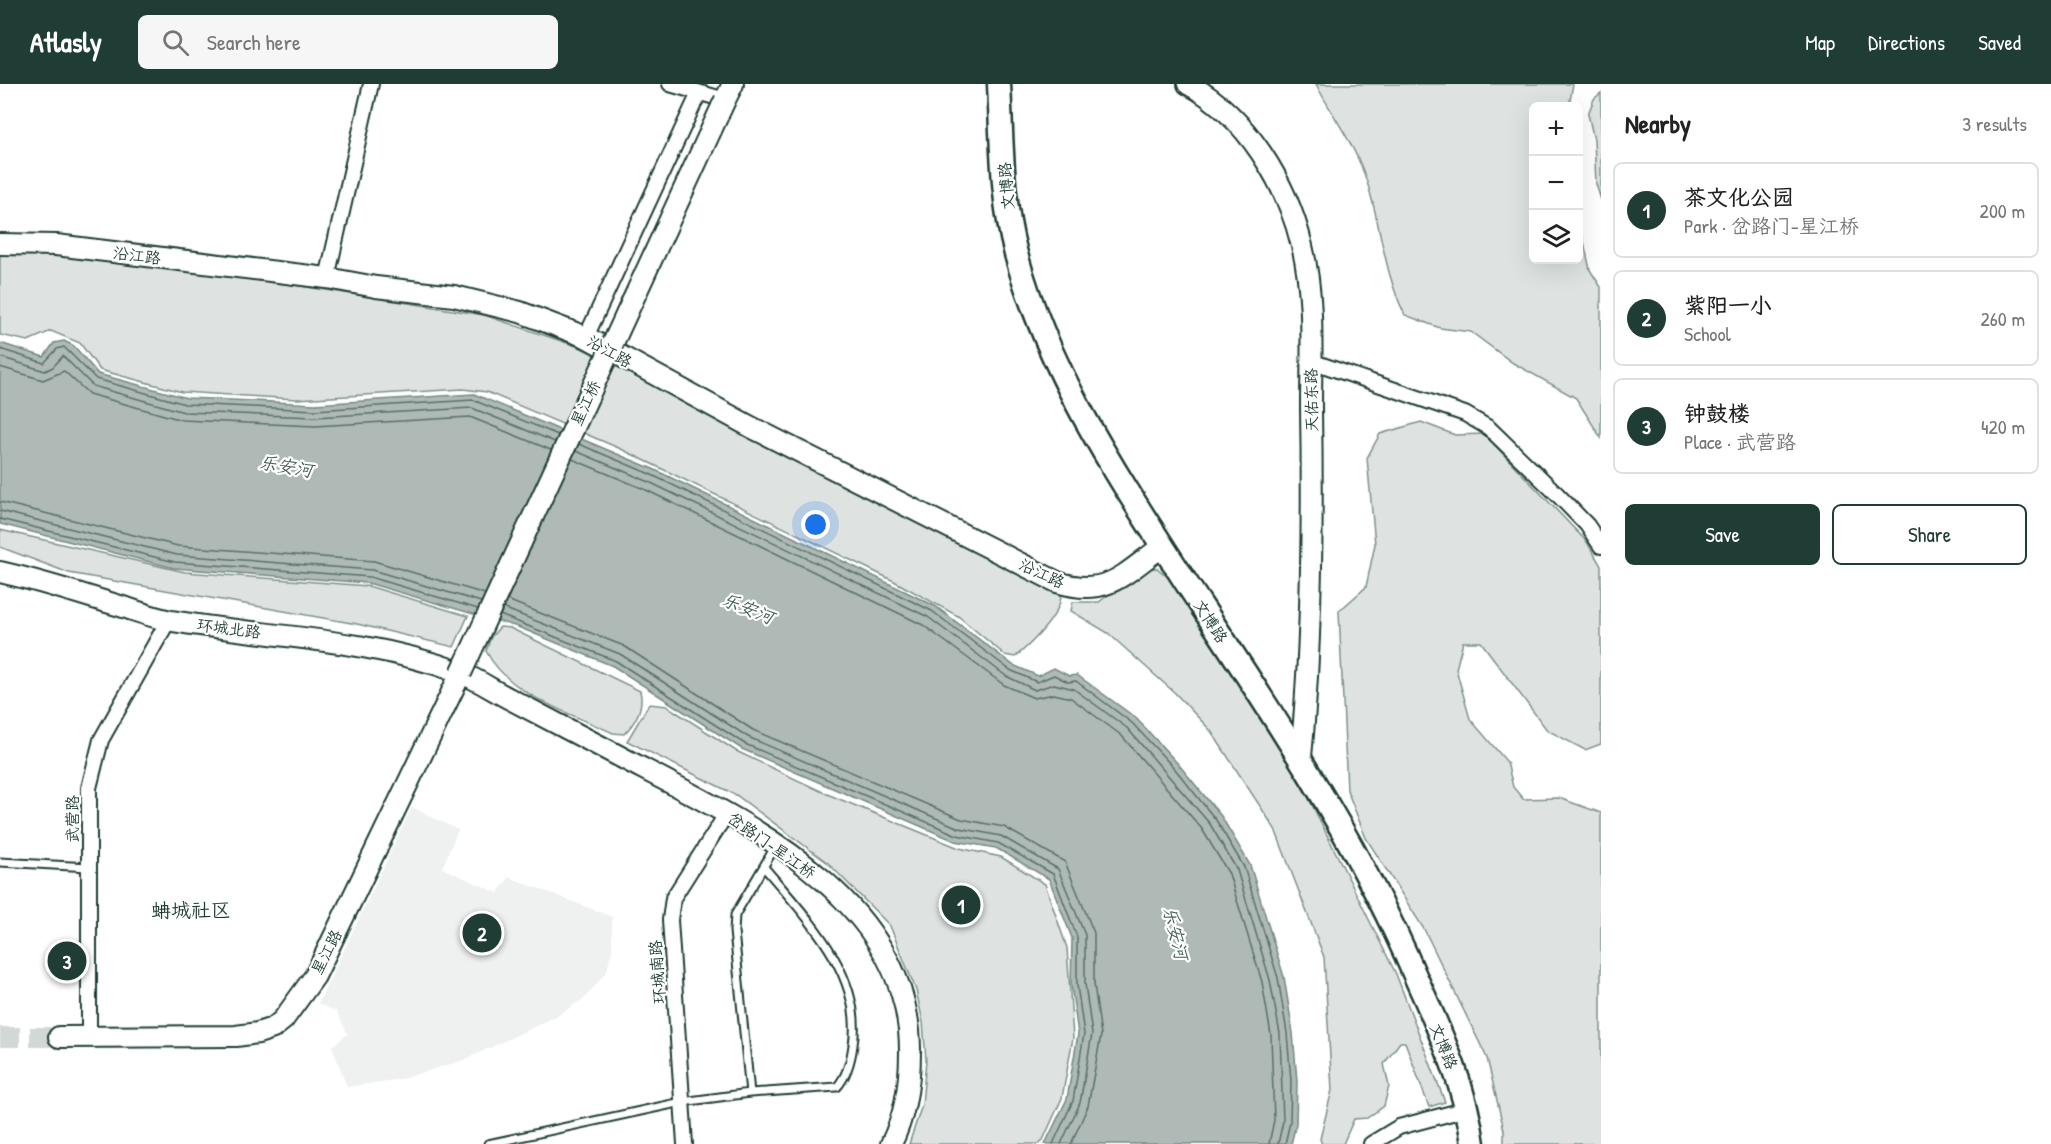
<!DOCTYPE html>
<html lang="en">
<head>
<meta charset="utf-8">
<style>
	:root { --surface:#fff; --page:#f6f6f6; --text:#222; --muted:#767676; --line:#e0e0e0; --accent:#1f3d34 }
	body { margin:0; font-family:"Patrick Hand","LXGW WenKai TC",sans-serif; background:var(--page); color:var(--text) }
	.controls { position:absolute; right:18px; top:18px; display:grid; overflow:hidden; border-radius:9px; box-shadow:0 6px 24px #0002 }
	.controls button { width:54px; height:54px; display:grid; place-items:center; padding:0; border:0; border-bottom:2px solid var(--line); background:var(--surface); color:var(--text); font:30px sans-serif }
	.you { position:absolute; left:816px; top:441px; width:21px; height:21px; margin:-15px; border:4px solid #fff; border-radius:50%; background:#1a73e8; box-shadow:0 0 0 9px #1a73e833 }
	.badge { display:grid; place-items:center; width:39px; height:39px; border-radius:50%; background:var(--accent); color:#fff; font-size:20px; font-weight:700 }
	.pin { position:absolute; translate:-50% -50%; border:3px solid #fff; box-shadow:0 2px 6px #0006 }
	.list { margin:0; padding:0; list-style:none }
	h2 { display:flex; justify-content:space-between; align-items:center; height:78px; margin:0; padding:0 24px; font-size:26px }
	h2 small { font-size:20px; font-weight:400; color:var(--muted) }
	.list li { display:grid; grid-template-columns:39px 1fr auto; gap:18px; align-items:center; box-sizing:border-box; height:96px; margin:0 12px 12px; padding:0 12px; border:2px solid var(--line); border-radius:9px }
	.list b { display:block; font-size:22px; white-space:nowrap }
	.list p { margin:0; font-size:20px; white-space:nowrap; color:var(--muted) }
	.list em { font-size:20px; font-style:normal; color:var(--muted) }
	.actions { display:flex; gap:12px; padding:18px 24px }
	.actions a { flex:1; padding:14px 0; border:2px solid var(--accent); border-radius:9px; text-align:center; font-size:21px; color:var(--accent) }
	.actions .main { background:var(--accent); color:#fff }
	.icon { flex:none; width:33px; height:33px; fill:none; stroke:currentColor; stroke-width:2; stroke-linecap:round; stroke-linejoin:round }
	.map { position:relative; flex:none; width:1601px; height:1060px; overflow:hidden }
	header { display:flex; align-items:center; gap:36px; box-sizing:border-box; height:84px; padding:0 30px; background:var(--accent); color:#fff }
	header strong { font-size:28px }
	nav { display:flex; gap:33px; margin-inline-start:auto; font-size:21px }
	.search { width:420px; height:54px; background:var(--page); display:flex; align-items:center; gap:15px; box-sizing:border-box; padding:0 21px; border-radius:9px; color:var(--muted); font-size:22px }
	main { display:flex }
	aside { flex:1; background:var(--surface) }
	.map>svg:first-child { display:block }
	.built { fill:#eef1f0 }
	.green { fill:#dee3e2; stroke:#7e908b; stroke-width:1.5 }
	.water { fill:#afbab7; stroke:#758883; stroke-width:1.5 }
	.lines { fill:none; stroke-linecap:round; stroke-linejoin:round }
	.shore { stroke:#596f68; stroke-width:1.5 }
	.secondary-tunnel { stroke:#d2d8d6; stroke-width:20; stroke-dasharray:20 10; stroke-linecap:butt }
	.lane-casing { stroke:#1f3d34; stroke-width:11 }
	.street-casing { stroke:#1f3d34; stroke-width:18 }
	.secondary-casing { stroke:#1f3d34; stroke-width:24 }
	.primary-casing { stroke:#1f3d34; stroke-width:27 }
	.lane { stroke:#fff; stroke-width:7 }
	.street { stroke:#fff; stroke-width:14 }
	.secondary { stroke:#fff; stroke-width:20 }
	.primary { stroke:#fff; stroke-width:22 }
	.secondary-bridge-casing { stroke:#1f3d34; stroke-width:24; stroke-linecap:butt }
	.secondary-bridge { stroke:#fff; stroke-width:20 }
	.labels { text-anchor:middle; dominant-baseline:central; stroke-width:4.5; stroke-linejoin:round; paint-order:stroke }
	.street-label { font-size:16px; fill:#1f3d34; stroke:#fff }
	.water-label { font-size:18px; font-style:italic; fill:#4a625b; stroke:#fff }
	.quarter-label { font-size:20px; fill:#1f3d34; stroke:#fff }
</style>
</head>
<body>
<header>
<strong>Atlasly</strong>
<div class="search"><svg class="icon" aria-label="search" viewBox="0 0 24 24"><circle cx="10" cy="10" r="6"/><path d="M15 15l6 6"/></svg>Search here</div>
<nav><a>Map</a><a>Directions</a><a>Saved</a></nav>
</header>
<main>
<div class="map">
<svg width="1601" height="1060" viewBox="0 0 1601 1060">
	<rect width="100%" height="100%" fill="#fff"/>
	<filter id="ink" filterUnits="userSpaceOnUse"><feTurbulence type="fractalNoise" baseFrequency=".0167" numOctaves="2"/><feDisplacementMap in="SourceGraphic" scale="12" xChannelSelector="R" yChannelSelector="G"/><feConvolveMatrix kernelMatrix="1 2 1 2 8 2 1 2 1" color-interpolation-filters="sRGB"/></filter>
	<g filter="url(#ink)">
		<path class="built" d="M412,723L458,746L442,784L498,809L509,793L612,833V866L607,887L586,913L559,931L464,976L401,995L347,1003L332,962L348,950L336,927L318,920Z"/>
		<path class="green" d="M1316,0H1573L1569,22H1534V176H1578L1579,146L1584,158L1590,186L1601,203V354L1576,314L1513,279L1471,248L1440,244L1405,231C1384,189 1381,142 1367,98C1356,62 1333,33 1316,0Z
			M1601,9V116L1596,100L1594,56L1588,30L1594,15Z
			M0,167L54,168L199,186L484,231L579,263L621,283L1061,511C1061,531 1030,561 1015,573L1005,571L958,532L894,497L621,365L487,308L463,305L297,315L182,308L100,286L80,259L51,247L28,257L0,251Z
			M1421,338L1455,351L1484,350L1587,458L1601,482V660L1585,666L1547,646L1481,558H1463L1456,585L1470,635L1507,678L1513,703L1523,715L1559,714L1601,729V1060H1504V1046L1487,974L1424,845L1366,754L1347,706L1339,527L1366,503L1375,460L1367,374L1380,350Z
			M0,446L185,488L368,502L468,532L454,563L357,540L69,489L0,463Z
			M1157,484L1171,496L1279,654L1396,890L1445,1018L1429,1023L1405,958H1400L1384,980L1389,1002L1384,1022L1367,1034L1354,1035L1343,1060H1322L1320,1055L1332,1006L1324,873L1275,745L1211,647L1175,609L1108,549L1071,527L1073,518H1099L1142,485Z
			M500,543L510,544L640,607C644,624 636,638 624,650L613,649C571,629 509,612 486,567L491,553Z
			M649,620L667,622L736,667L827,710L959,764L1001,773L1045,800L1067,864L1073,954L1062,1014L1043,1056L1038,1060H909L922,1021L926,976L923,938L916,906L890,842L828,779L736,711L627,657Z"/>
		<path class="water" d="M64,257L74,262L98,290L187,314L315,320L474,310L653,385L935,522L1013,581L1038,592L1054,584L1069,592L1077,591L1136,634L1179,681L1221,732L1250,781L1284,893L1293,949L1297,997L1296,1040L1291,1060H1045L1067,1015L1078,950L1071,901L1072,854L1049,795L996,764L955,757L742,665L613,582L518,543L368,499L174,484L0,440V259L44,273L54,259Z"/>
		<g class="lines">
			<path class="shore" d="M0,265L44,279L57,265L64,263L96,295L185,320L315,326L473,316L558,351
				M0,273L45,287L53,283L63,272L93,302L184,328L315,333L472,324L555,358
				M0,283L43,296L64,287L89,310L182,336L315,342L470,333L551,366
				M579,360L650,390L932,527L1010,586L1037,598L1054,591L1068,598L1076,597L1132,639L1175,685L1216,736L1244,783L1278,894L1287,949L1291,997L1290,1038L1285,1060
				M576,367L647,397L928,533L1006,592L1035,606L1054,600L1074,605L1127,644L1210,740L1237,786L1270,896L1280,950L1283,1037L1278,1060
				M572,375L644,405L923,541L1004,601L1034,614L1054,610L1071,614L1121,651L1202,745L1229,790L1262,898L1271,951L1274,1036L1269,1060
				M0,418L178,462L374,477L485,510
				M0,427L177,471L372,486L481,518
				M0,435L175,478L370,493L478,525
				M507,516L624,562L753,646L961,735L1004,743L1065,778L1094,849V900L1101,951L1088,1022L1071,1060
				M503,524L620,570L748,653L959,744L1001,752L1058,785L1085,851V900L1092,950L1080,1019L1061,1060
				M500,531L616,577L745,660L957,751L998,759L1053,790L1077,853V901L1084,950L1073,1017L1053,1060"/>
			<path class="secondary-tunnel" d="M0,953H59"/>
			<defs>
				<path id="lane" d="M0,778L89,783
					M750,1009L734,847L735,831L775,763
					M488,1060L682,1018L750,1009L837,1003C847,992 851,976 853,961C864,890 806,833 764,783"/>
				<path id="street" d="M670,0L725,16
					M327,194L371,0
					M586,253L699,9
					M1311,277L1465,330L1489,344L1558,411L1587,441L1601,462
					M89,953V704L101,656L168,537
					M685,1060L670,836L673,814L727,729
					M1371,1060L1399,1043L1467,1025"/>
				<path id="secondary" d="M1188,0C1246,31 1287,99 1302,162C1315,214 1311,271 1311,325C1313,441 1312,557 1301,673
					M725,16L733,0
					M0,160L56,161L327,194L376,203L454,212L520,228L586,253L751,343L1057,498C1108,514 1123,490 1163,462
					M0,488C41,497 80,510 120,522C137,527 154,534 172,537C268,553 366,554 459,588C477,595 494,607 512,616C547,634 582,653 617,671C736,734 911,810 910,968C910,1000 906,1030 891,1060
					M59,953L236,952L258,949L273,944L283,936L315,892L461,589"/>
				<path id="primary" d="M999,0C1002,57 1001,115 1016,170C1049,291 1120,396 1187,500C1266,620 1347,740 1406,871C1432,932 1465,994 1473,1060"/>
			</defs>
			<use href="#lane" class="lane-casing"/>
			<use href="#street" class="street-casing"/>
			<use href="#secondary" class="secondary-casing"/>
			<use href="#primary" class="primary-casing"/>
			<use href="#lane" class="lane"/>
			<use href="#street" class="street"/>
			<use href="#secondary" class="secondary"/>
			<use href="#primary" class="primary"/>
			<defs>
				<path id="secondary-bridge" d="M461,589L725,16"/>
			</defs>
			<use href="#secondary-bridge" class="secondary-bridge-casing"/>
			<use href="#secondary-bridge" class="secondary-bridge"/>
		</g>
	</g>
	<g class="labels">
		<g class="street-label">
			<text transform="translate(1006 102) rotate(-95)">文博路</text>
			<text transform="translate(137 171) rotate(7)">沿江路</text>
			<text transform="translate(610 267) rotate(29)">沿江路</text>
			<text transform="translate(1311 316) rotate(-91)">天佑东路</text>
			<text transform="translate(585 319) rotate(-65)">星江桥</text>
			<text transform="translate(1042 489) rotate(25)">沿江路</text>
			<text transform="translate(1211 537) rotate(57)">文博路</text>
			<text transform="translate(229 544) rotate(7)">环城北路</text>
			<text transform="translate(72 735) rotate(-90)">武营路</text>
			<text transform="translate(772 761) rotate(35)">岔路门-星江桥</text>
			<text transform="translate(326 868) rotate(-63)">星江路</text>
			<text transform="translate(657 888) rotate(-94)">环城南路</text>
			<text transform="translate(1444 962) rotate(68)">文博路</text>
		</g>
		<g class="water-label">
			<text transform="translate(286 382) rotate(10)">乐安河</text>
			<text transform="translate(748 524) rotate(22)">乐安河</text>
			<text transform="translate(1176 849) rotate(76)">乐安河</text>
		</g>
		<g class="quarter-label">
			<text x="191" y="825">蚺城社区</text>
		</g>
	</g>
</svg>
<div class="controls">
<button>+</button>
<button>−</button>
<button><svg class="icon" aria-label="layers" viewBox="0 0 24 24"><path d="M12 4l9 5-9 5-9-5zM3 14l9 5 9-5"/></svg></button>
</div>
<div class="you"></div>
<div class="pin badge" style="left:961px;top:821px">1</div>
<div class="pin badge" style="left:482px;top:849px">2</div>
<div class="pin badge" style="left:67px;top:877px">3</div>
</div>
<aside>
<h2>Nearby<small>3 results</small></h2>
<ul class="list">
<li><span class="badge">1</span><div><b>茶文化公园</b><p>Park · 岔路门-星江桥</p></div><em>200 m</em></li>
<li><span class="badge">2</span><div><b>紫阳一小</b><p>School</p></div><em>260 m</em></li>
<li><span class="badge">3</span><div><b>钟鼓楼</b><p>Place · 武营路</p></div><em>420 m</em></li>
</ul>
<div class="actions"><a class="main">Save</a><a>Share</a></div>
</aside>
</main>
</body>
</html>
